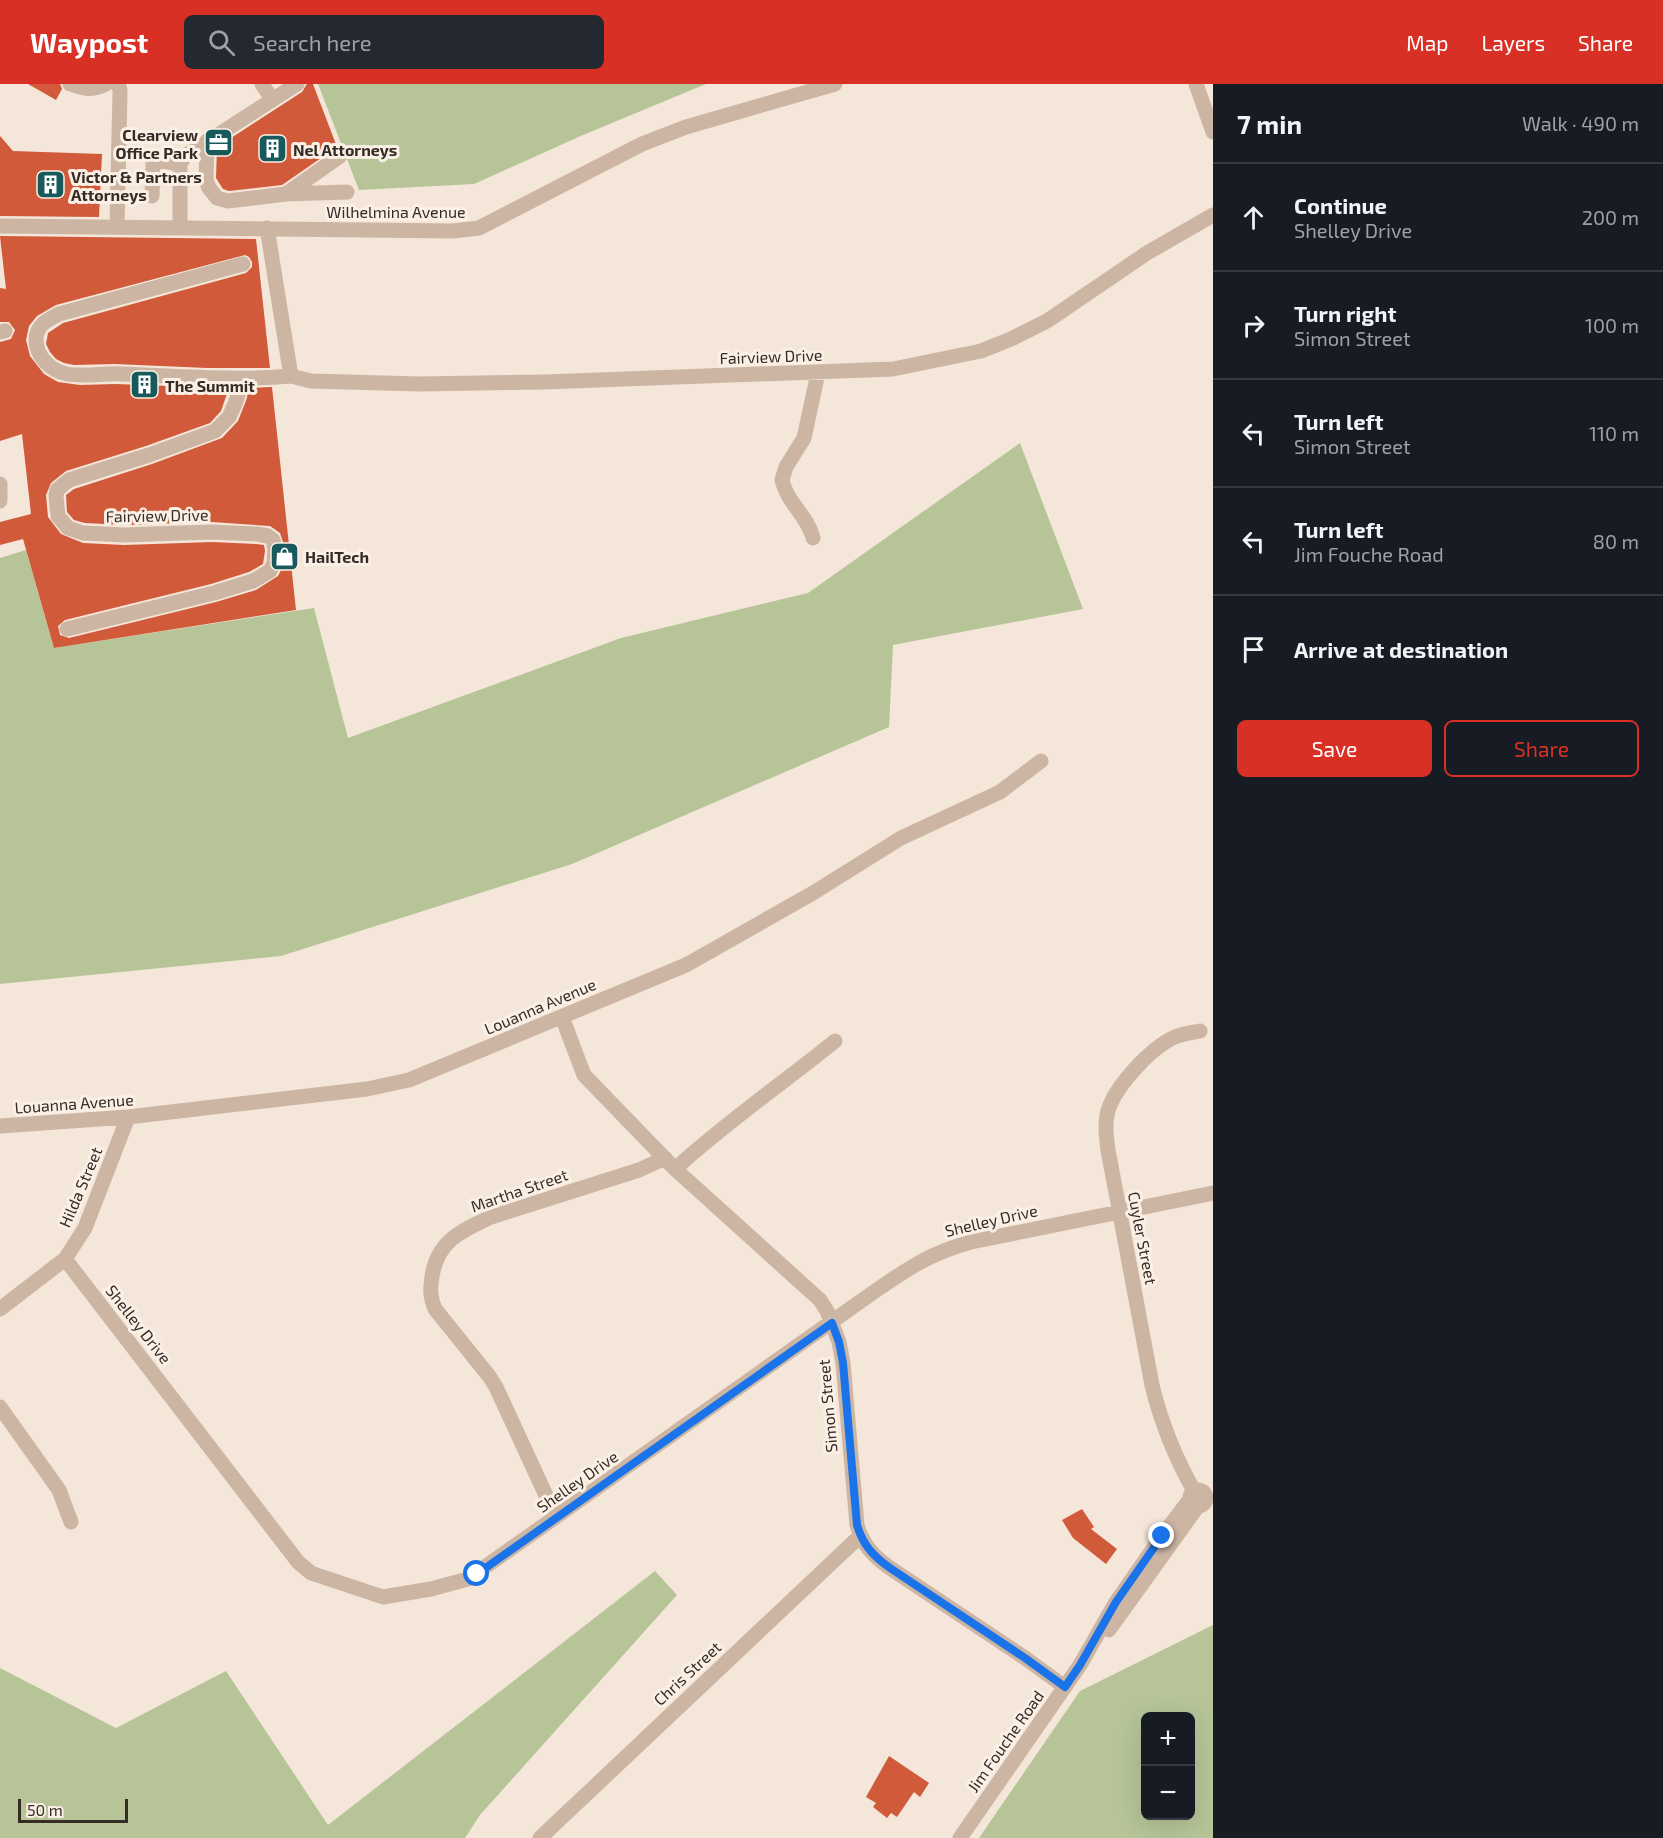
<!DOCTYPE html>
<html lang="en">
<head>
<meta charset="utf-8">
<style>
	:root { --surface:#171b24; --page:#242831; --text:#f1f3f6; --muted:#9ea1a6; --line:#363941; --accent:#d93025 }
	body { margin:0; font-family:"Exo 2",sans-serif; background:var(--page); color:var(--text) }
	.controls { position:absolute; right:18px; bottom:18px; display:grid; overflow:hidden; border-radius:9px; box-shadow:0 6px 24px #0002 }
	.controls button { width:54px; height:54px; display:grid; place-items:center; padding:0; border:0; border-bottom:2px solid var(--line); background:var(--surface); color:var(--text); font:30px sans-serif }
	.scale { position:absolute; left:18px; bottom:15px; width:110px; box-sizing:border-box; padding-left:6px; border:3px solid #372b26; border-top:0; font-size:16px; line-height:21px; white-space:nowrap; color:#372b26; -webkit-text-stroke:4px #fbf0e6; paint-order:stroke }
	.stop { position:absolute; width:18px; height:18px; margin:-14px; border:4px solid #1a73e8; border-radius:50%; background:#fff }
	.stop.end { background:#1a73e8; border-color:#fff; box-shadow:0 2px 6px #0008 }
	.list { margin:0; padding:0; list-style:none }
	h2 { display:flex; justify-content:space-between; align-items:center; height:78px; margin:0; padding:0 24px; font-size:26px }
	h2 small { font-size:20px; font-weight:400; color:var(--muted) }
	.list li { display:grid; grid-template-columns:39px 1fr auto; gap:18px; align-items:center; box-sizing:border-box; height:108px; padding:0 24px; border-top:2px solid var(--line) }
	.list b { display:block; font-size:22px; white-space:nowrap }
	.list p { margin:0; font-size:20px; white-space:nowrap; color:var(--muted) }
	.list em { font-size:20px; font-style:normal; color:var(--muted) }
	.actions { display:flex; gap:12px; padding:18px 24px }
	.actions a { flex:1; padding:14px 0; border:2px solid var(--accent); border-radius:9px; text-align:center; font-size:21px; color:var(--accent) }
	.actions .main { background:var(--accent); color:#fff }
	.icon { flex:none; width:33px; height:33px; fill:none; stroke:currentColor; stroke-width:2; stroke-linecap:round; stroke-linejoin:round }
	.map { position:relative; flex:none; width:1213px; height:1754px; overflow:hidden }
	header { display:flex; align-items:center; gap:36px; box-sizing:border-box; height:84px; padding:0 30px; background:var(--accent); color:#fff }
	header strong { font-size:28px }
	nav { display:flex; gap:33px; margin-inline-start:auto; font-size:21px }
	.search { width:420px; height:54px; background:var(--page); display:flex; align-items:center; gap:15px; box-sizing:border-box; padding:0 21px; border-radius:9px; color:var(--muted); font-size:22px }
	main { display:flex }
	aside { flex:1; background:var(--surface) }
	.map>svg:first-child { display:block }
	.green { fill:#b6c498; fill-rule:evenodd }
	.building { fill:#d05a3a }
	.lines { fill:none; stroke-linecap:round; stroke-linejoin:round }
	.minor { stroke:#cdb5a4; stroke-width:15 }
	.route { stroke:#1a73e8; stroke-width:8 }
	.labels { text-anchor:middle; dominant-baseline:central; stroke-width:6; stroke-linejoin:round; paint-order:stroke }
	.poi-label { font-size:16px; font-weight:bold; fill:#372b26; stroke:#fbf0e6; text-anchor:start }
	.street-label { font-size:16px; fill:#372b26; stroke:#fbf0e6 }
</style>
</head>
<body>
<header>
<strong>Waypost</strong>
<div class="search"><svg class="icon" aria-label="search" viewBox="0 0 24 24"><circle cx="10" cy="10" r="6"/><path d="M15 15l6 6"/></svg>Search here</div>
<nav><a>Map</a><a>Layers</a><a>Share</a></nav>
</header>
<main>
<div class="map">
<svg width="1213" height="1754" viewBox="0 0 1213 1754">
	<rect width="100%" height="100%" fill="#f4e6d9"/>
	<path class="green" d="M318,0H706L583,51L474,100L359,106Z
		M1020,359L1083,525L893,561L889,643L572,780L281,872L0,900V474L26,466L54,564L314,524L348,654L621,554L808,509Z
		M655,1487L677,1511L480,1731L465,1754H0V1584L116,1644L226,1587L328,1741Z
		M1213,1541V1754H979L1080,1607ZM1146,1632H1190V1732H1146Z"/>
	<path class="building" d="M28,0H60L62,5L56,16Z
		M307,0H313L337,63L282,101L229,107L223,105L216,94L217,63L302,8Z
		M0,52L13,67L102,70L99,133L0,132Z
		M0,152L256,155L270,284H207L115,280L74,281L64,279L56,275L50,268L46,260L48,249L63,239L246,189L252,183V178L249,173L245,171L56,221L37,232L29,242L26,256L30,272L44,290L58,298L80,301L115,300L229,304L221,327L210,339L146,362L66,387L51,399L46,411L48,433L61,450L83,459L124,461L212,458L256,460L264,461L265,467L263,480L249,488L211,500L65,536L58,542L60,551L69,554L216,518L256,506L278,492L284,480L285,464L280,449L270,442L212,438L124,441L85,439L74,436L67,428L66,411L74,405L152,380L222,354L238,337L247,314L248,304L272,303L296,526L54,564L23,455L0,461V438L31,430L22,350L0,357V258L11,255L15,246L9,238H0V204L6,205Z
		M1082,1425L1094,1443L1091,1445L1117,1465L1106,1480L1073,1454L1062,1436Z
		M889,1672L929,1699L920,1713L914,1708L897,1733L891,1729L887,1734L873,1723L876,1719L866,1713Z"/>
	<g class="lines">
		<path class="minor" d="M70,0C84,5 93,7 106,0
			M262,0L272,15
			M1196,0L1213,48
			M207,57L206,96L209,104L217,114L228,117L286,110L347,108
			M286,110L340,72
			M152,112L153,79L155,76L180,80
			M0,142L453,147L479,144L642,60L686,43L835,0
			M117,143L120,6L118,0
			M180,144V80L185,72L297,0
			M267,144L291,292L311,297L419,300L545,298L893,285L981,267L1011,255L1047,237L1147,169L1213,131
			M243,180L59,230C47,236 37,241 36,255C36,273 51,287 67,290C84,293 104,289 122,290C179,292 235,297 291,292
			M0,248L5,247
			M0,400V417
			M813,454C808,432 787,419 782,396L786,383L804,354L818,289
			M67,545L214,509L253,497L270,487L274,479L275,466L273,456L268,452L257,450L212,448L124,451L83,449L68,444L58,432L56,412L57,406L69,396L149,371L215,347L229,333L235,320L238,311L239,295
			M562,933L584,991L675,1085L820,1216L827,1227L839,1258L843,1279L857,1441C863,1461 873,1472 890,1484L1025,1574L1065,1603
			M0,1042L128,1033L367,1005L409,996L686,881L813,809L901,754L1000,708L1041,677
			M675,1085C725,1039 782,1000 835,957
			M65,1175L298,1478L311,1489L383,1513L431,1505L468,1495L878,1205C912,1182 931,1169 971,1158L1213,1109
			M0,1225L65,1175L85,1144L128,1033
			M0,1323L59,1406L71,1438
			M1190 1414a8 8 0 1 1 16 0a8 8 0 1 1-16 0Z
			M1194,1407C1175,1373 1161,1339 1152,1301L1108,1066C1106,1051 1104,1035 1110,1021C1119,999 1149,967 1169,956C1178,950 1190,949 1200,947
			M556,1433L496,1303L489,1292L435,1225C430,1214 430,1205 432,1193C437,1157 461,1147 491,1133L639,1086L665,1074
			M1109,1546L1198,1422
			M540,1754L860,1452
			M960,1754L1080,1581L1116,1518L1162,1452L1190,1415"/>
	</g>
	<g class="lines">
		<path class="route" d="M477,1490L832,1239L839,1258L843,1279L857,1441C863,1461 873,1472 890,1484L1025,1574L1065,1603L1080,1581L1116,1518L1162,1452"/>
	</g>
	<defs>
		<symbol id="office-square" viewBox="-11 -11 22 22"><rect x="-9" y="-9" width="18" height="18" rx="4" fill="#185a5c" stroke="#fbf0e6"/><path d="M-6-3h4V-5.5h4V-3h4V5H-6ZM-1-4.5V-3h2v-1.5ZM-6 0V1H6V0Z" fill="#fff"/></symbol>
		<symbol id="building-square" viewBox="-11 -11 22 22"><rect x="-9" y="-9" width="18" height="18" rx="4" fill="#185a5c" stroke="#fbf0e6"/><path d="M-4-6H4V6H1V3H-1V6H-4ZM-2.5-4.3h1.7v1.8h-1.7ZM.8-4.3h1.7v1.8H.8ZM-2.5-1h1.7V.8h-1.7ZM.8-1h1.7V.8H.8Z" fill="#fff"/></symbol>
		<symbol id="shop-square" viewBox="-11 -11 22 22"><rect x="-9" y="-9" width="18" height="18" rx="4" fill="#185a5c" stroke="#fbf0e6"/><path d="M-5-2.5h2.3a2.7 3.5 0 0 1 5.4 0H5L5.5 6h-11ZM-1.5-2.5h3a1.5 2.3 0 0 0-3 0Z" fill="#fff"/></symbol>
	</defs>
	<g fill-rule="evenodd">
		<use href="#office-square" x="202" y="42" width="33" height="33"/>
		<use href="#building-square" x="256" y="48" width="33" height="33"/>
		<use href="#building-square" x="34" y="84" width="33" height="33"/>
		<use href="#building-square" x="128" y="284" width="33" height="33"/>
		<use href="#shop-square" x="268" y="456" width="33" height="33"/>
	</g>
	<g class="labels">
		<g class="poi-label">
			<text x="198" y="50" text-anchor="end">Clearview<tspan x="198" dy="18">Office Park</tspan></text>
			<text x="293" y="65">Nel Attorneys</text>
			<text x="71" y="92">Victor &amp; Partners<tspan x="71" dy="18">Attorneys</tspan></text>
			<text x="165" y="301">The Summit</text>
			<text x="305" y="472">HailTech</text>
		</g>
		<g class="street-label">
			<text x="396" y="127">Wilhelmina Avenue</text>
			<text transform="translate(771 272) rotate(-2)">Fairview Drive</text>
			<text transform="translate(157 431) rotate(-1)">Fairview Drive</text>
			<text transform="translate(540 922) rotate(-23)">Louanna Avenue</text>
			<text transform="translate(74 1019) rotate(-4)">Louanna Avenue</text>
			<text transform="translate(80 1103) rotate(-67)">Hilda Street</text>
			<text transform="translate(519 1106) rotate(-19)">Martha Street</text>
			<text transform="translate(991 1136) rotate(-13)">Shelley Drive</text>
			<text transform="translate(1143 1154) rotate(79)">Cuyler Street</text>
			<text transform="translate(139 1240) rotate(52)">Shelley Drive</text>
			<text transform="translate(827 1322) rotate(-95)">Simon Street</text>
			<text transform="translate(577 1397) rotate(-35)">Shelley Drive</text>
			<text transform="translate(687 1589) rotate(-43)">Chris Street</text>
			<text transform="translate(1005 1657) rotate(-55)">Jim Fouche Road</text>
		</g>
	</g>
</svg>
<div class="controls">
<button>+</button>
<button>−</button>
</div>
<div class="scale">50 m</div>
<div class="stop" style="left:477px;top:1490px"></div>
<div class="stop end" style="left:1162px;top:1452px"></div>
</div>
<aside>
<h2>7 min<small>Walk · 490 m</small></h2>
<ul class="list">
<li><svg class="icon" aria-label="ahead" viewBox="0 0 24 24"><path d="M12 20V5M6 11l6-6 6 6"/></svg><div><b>Continue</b><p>Shelley Drive</p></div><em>200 m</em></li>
<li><svg class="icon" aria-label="right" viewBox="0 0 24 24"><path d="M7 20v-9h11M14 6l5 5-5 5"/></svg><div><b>Turn right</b><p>Simon Street</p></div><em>100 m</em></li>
<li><svg class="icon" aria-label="left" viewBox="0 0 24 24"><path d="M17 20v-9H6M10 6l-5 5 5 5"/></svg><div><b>Turn left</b><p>Simon Street</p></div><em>110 m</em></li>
<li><svg class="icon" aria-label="left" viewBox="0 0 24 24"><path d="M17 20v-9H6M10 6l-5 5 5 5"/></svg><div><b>Turn left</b><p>Jim Fouche Road</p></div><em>80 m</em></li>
<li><svg class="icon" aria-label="arrive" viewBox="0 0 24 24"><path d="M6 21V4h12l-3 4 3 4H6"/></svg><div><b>Arrive at destination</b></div></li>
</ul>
<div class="actions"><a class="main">Save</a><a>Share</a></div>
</aside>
</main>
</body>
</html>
